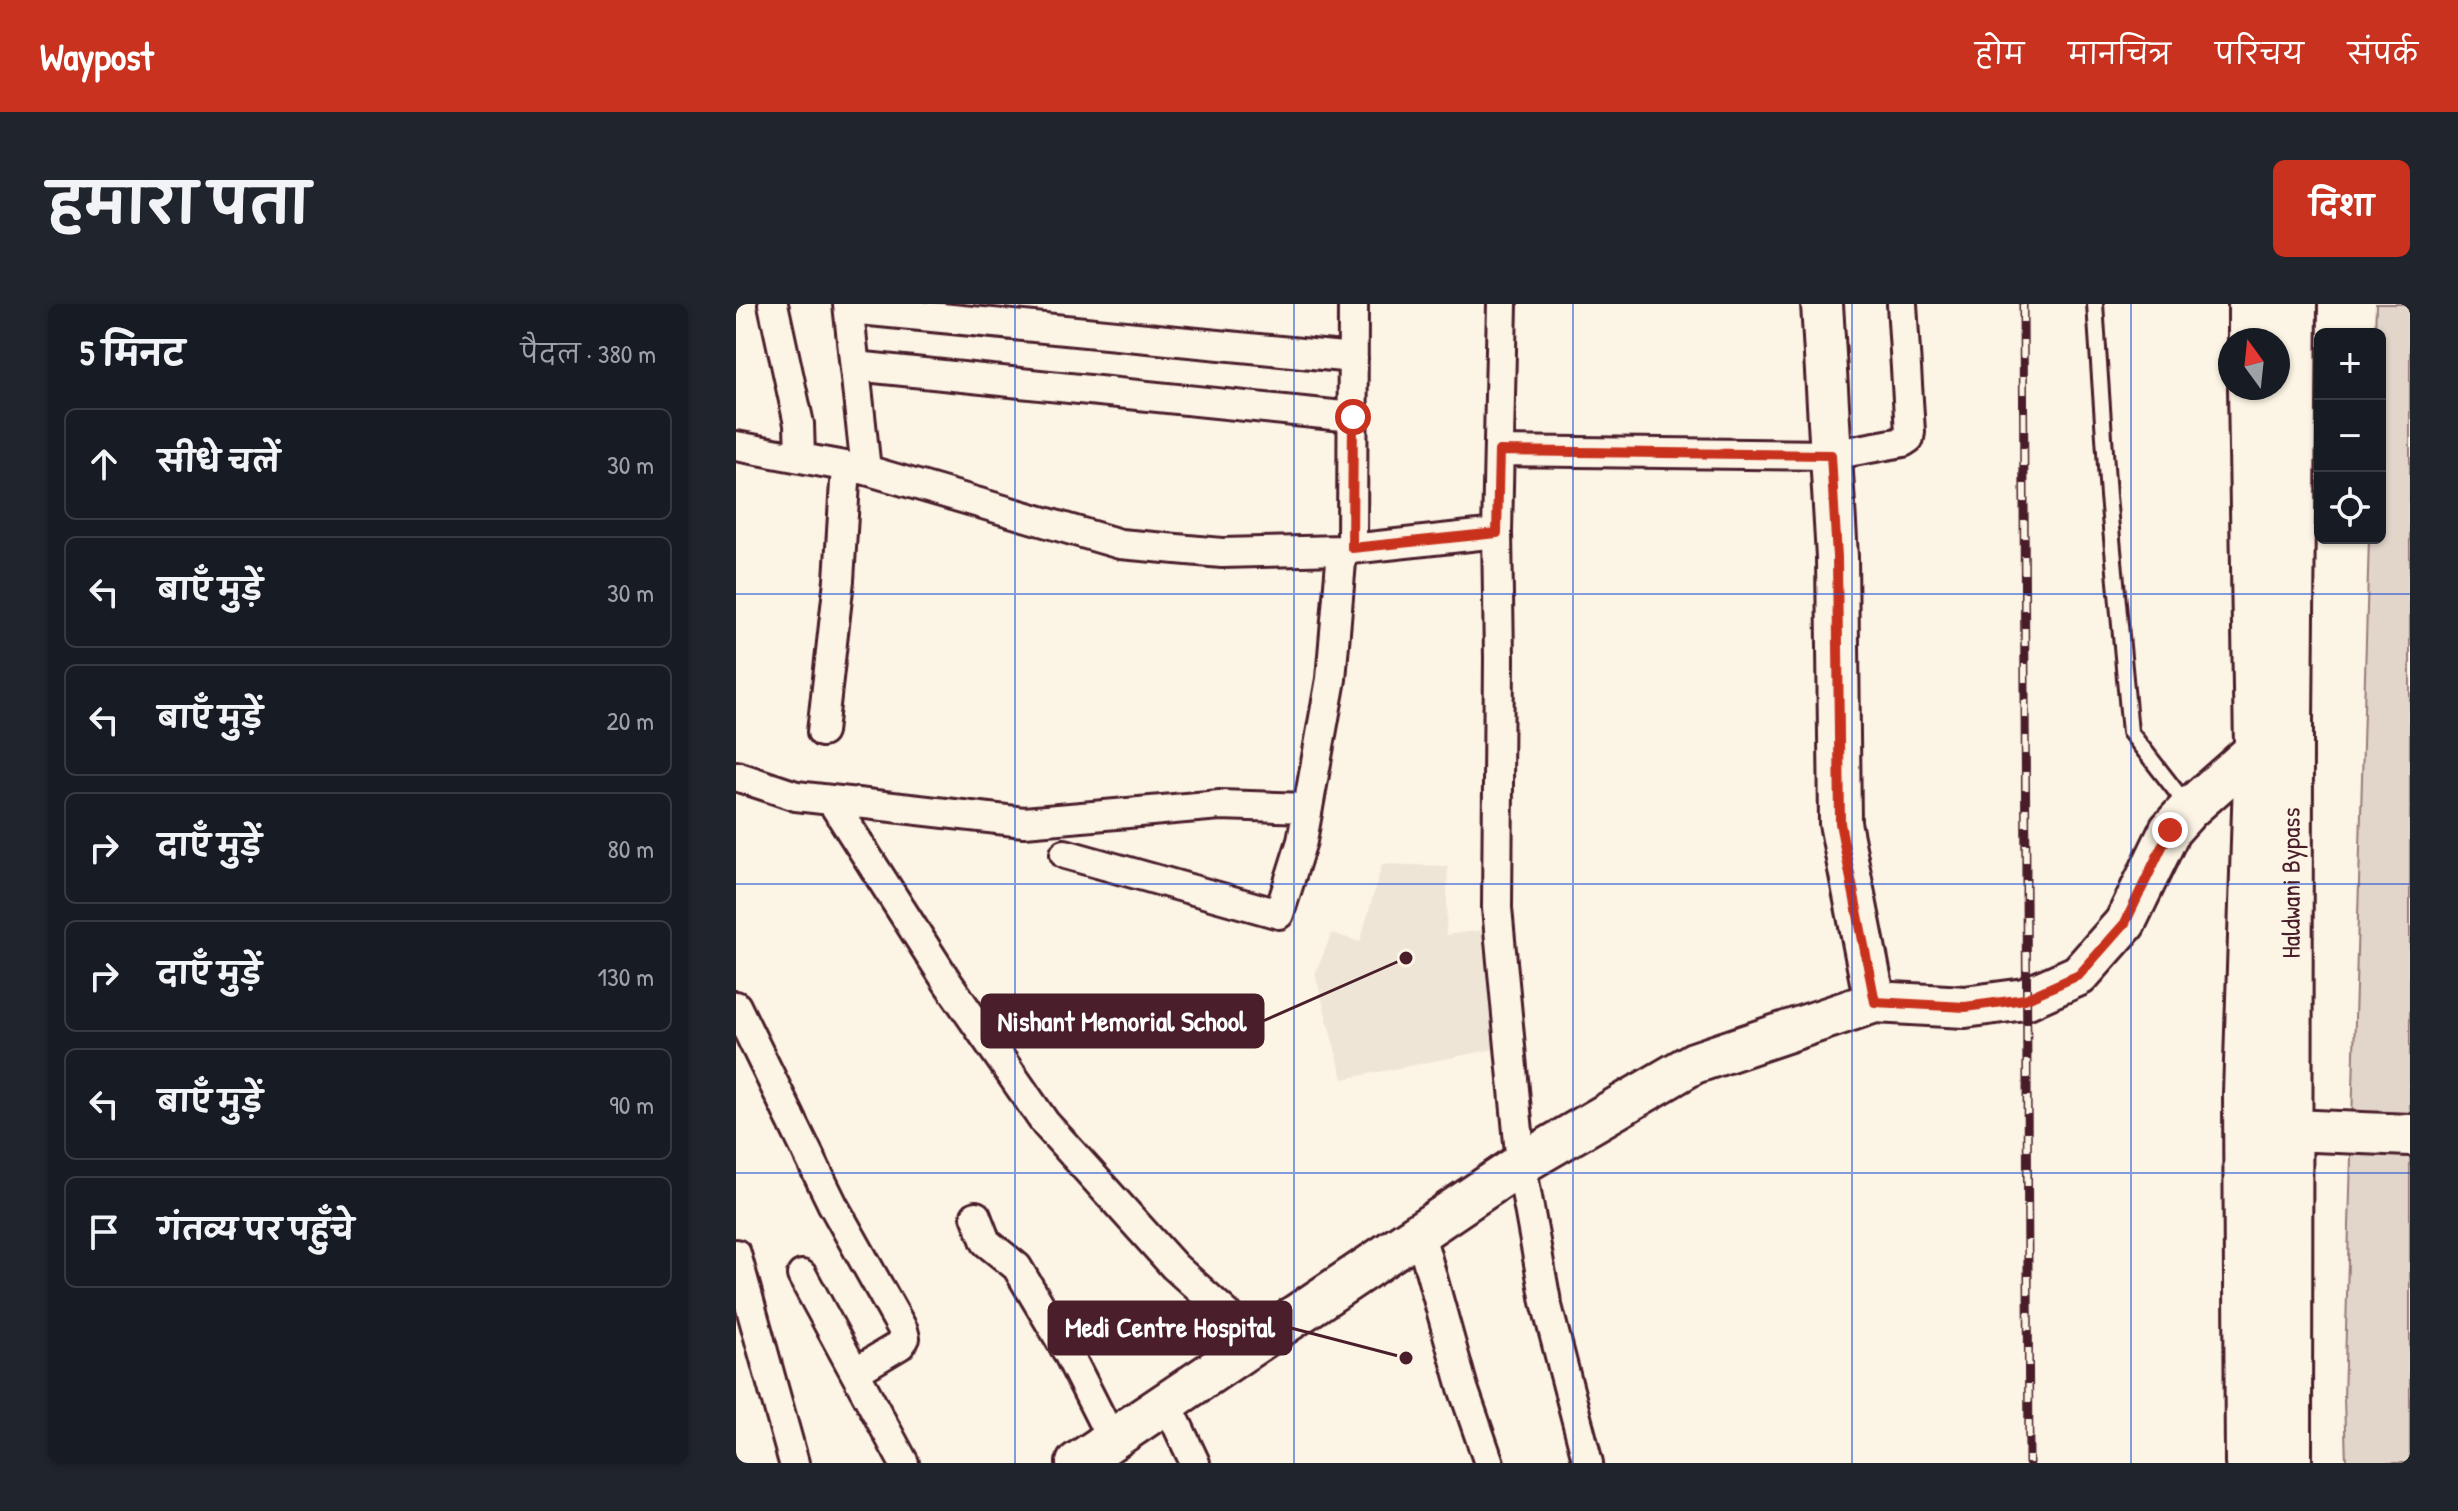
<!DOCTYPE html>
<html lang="hi">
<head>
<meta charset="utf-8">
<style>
	:root { --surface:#171b24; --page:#20242c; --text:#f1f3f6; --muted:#9ea1a6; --line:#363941; --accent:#c8321e }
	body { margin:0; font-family:"Patrick Hand","Playpen Sans Deva",sans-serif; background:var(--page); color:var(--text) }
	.controls { position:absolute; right:24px; top:24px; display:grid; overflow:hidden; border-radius:12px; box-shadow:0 2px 6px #0004 }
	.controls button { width:72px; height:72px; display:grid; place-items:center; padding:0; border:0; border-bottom:2px solid var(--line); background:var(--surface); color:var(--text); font:40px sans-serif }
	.compass { position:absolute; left:1482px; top:24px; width:72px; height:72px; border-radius:50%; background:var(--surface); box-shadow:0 2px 6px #0004; rotate:345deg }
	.stop { position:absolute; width:24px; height:24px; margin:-18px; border:6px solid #c8321e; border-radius:50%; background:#fff }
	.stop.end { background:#c8321e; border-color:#fff; box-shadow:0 2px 8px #0008 }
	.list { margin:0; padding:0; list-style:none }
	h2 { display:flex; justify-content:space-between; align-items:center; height:104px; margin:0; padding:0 32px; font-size:34px }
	h2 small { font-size:26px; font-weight:400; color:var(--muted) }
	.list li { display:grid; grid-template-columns:52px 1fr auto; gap:24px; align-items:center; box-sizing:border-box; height:112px; margin:0 16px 16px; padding:0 16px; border:2px solid var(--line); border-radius:12px }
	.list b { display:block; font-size:30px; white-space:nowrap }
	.list em { font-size:26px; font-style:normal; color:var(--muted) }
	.icon { flex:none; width:44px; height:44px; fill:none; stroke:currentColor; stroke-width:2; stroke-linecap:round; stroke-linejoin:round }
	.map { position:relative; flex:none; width:1674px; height:1159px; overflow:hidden; border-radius:12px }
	header { display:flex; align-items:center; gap:48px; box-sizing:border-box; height:112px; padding:0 40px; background:var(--accent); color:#fff }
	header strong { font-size:38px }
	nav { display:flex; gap:44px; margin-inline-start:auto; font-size:28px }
	.intro { display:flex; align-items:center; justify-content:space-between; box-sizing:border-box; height:192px; padding:0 48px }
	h1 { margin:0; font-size:56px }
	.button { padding:20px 36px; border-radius:12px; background:var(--accent); color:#fff; font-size:28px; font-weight:700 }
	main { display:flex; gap:48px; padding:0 48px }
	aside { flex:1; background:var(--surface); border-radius:12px; box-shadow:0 2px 6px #0004 }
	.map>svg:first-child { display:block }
	.built { fill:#eee5d7 }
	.green { fill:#e2d5ca; stroke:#967a7a; stroke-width:2 }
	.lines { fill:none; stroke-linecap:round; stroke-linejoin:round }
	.lane-casing { stroke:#4a1f2b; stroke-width:20 }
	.street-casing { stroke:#4a1f2b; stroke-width:34 }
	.secondary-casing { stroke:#4a1f2b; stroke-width:46 }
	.primary-casing { stroke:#4a1f2b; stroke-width:50 }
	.lane { stroke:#fcf5e5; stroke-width:14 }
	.street { stroke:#fcf5e5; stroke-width:28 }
	.secondary { stroke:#fcf5e5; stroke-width:40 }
	.primary { stroke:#fcf5e5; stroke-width:44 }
	.rail-casing { stroke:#4a1f2b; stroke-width:9 }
	.rail { stroke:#fcf5e5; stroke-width:6; stroke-dasharray:18; stroke-linecap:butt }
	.route { stroke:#c8321e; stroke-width:10 }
	.grid { fill:none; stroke:#1d4ed8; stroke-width:2; stroke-opacity:0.55 }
	.labels { text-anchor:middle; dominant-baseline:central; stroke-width:6; stroke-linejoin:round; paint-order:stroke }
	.street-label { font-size:26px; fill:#4a1f2b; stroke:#fcf5e5 }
	.leader { fill:none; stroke:#4a1f2b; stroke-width:3 }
	.callout-dot { fill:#4a1f2b; stroke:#fcf5e5; stroke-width:3 }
	.callout { fill:#4a1f2b; stroke:#4a1f2b; stroke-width:3 }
	.callout-label { font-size:28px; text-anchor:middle; font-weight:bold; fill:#fff }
</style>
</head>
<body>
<header>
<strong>Waypost</strong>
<nav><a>होम</a><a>मानचित्र</a><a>परिचय</a><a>संपर्क</a></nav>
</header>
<div class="intro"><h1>हमारा पता</h1><a class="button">दिशा</a></div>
<main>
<aside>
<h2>5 मिनट<small>पैदल · 380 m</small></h2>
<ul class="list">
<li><svg class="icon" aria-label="ahead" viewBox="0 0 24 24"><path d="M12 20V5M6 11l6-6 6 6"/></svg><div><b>सीधे चलें</b></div><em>30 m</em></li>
<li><svg class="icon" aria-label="left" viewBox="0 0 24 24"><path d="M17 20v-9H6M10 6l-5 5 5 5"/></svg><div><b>बाएँ मुड़ें</b></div><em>30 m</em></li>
<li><svg class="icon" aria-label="left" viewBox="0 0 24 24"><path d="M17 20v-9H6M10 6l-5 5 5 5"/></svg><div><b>बाएँ मुड़ें</b></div><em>20 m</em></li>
<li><svg class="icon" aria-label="right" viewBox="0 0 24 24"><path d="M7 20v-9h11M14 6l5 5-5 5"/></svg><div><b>दाएँ मुड़ें</b></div><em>80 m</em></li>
<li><svg class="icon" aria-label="right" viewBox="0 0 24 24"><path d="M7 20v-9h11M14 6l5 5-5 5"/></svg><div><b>दाएँ मुड़ें</b></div><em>130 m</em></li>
<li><svg class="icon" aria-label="left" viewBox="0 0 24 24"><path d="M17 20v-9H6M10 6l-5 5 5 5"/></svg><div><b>बाएँ मुड़ें</b></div><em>90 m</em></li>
<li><svg class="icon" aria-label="arrive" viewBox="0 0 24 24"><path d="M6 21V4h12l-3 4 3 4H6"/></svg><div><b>गंतव्य पर पहुँचे</b></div></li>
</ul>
</aside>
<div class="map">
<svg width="1674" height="1159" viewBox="0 0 1674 1159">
	<rect width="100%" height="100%" fill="#fcf5e5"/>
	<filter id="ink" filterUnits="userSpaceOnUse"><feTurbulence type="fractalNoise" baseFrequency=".0125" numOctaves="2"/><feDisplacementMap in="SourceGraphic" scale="16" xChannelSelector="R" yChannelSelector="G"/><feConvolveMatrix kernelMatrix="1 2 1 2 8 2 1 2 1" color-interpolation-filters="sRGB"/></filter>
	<g filter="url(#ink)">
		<path class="built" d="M646,560L712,562L710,631L754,625L759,745L607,775L579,670L596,629L624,638Z"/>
		<path class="green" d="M1640,0H1674V1159H1610L1608,1094L1633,234H1644V30H1639Z"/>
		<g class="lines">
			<defs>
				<path id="lane" d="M1359,0L1372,192L1394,428L1453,504"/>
				<path id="street" d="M37,0L63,120L64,153
					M112,0L130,166
					M766,0L761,229L763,354L761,604L785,860L810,998L852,1159
					M113,5L617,54
					M119,62L617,113
					M0,142L130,166L384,240L486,249L606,246L761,229
					M763,147L1095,151L1167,138L1173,134L1174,128L1166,0
					M616,244L617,0
					M86,428L103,276L110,162
					M0,472L60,492L288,518L484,501L572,504
					M95,496L212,679L309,819L438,962L522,1038
					M329,550L543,610L566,537L595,375L606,246
					M0,702L97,901L167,1026L169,1034L164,1041L119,1068
					M240,912L250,938L281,963L331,1047L376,1136
					M684,930L727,1084L753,1159
					M0,950L58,1159
					M66,971L168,1159
					M431,1099L459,1159"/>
				<path id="secondary" d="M1086,0L1101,253L1104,519L1139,698
					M1554,826L1674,831
					M341,1159L785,860L958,759L1139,698L1229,703L1289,695L1343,671L1389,619L1434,526L1453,505L1539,429"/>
				<g id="primary">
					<path d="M1515,36V0"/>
					<path d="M1512,1159L1510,790L1521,443L1515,84"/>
					<path id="s1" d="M1553,1159L1554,418L1558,0"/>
				</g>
			</defs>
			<use href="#lane" class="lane-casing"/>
			<use href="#street" class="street-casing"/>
			<use href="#secondary" class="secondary-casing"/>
			<use href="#primary" class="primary-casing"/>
			<use href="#lane" class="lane"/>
			<use href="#street" class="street"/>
			<use href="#secondary" class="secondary"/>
			<use href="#primary" class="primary"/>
			<defs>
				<path id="rail" d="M1287,0L1293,1159"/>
			</defs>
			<use href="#rail" class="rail-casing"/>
			<use href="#rail" class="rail"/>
		</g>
	</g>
	<g class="lines" filter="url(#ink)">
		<path class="route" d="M617,113L616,244L761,229L763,147L1095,151L1101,253L1104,519L1139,698L1229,703L1289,695L1343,671L1389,619L1434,526"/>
	</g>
	<path class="grid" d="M279,0V1159M558,0V1159M837,0V1159M1116,0V1159M1395,0V1159M0,290H1674M0,580H1674M0,869H1674"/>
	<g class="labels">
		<g class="street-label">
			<text stroke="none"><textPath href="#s1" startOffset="580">Haldwani Bypass</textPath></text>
		</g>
	</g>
	<path class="leader" d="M670 654L527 717M670 1054L555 1024"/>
	<g class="callout-dot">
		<circle cx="670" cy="654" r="8"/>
		<circle cx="670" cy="1054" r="8"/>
	</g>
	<g class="callout">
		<rect x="246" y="691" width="281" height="52" rx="8"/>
		<rect x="313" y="998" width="242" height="52" rx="8"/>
	</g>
	<g class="callout-label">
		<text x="386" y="727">Nishant Memorial School</text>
		<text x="434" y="1033">Medi Centre Hospital</text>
	</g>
</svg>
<div class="controls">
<button>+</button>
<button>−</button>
<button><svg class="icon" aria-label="locate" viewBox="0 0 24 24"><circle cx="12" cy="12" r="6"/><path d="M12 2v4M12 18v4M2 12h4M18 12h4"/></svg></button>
</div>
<svg class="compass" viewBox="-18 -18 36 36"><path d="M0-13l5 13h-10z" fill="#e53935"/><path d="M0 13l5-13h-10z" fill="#9ea1a6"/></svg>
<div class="stop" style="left:617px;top:113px"></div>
<div class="stop end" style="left:1434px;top:526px"></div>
</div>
</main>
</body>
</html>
